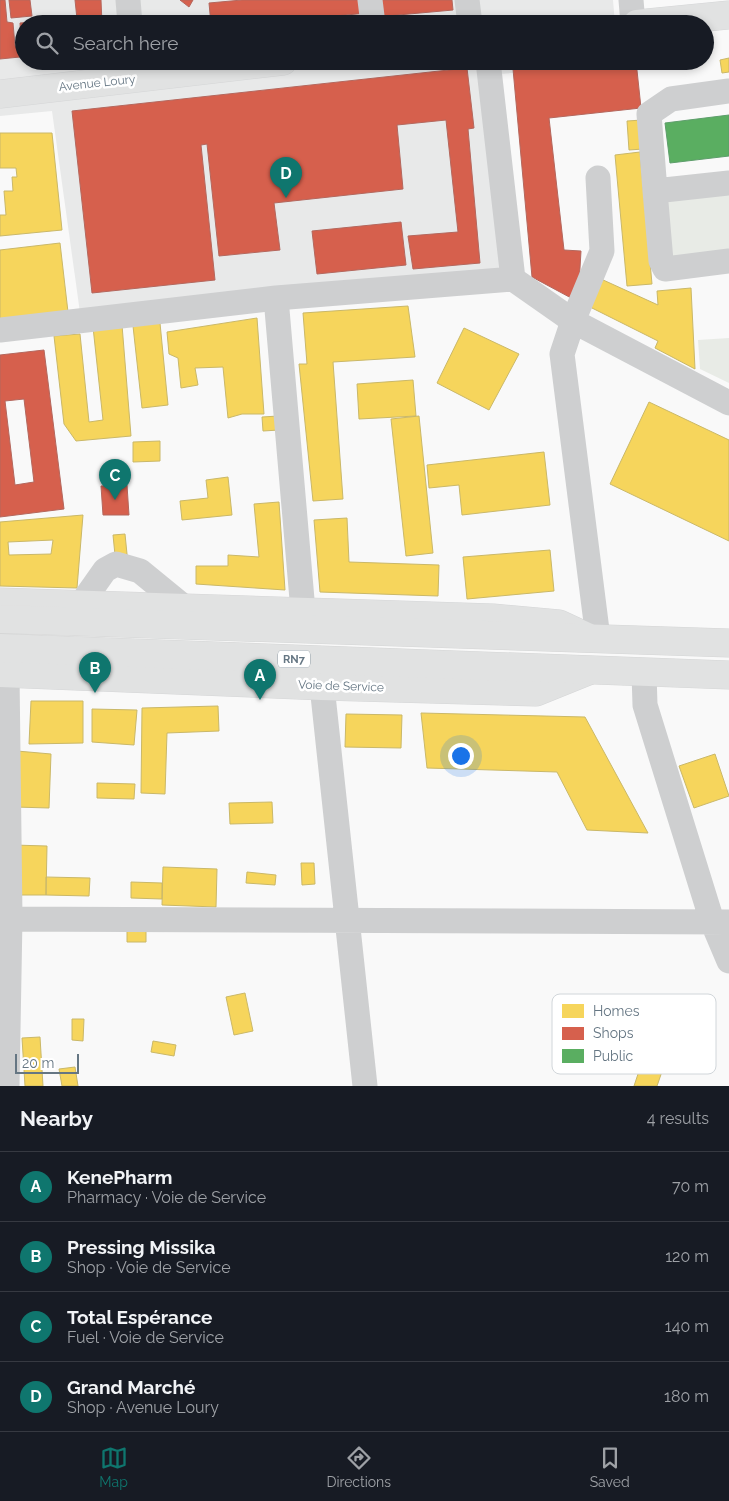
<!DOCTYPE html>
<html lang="en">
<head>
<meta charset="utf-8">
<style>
	:root { --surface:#171b24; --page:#242831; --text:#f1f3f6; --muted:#9ea1a6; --line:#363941; --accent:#0f766e }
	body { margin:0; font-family:Raleway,sans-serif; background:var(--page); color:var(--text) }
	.scale { position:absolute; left:15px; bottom:12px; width:64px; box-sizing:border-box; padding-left:5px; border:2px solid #657683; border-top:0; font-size:14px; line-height:18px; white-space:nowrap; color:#657683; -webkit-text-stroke:4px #fff; paint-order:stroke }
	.you { position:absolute; left:460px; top:755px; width:18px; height:18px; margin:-12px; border:4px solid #fff; border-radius:50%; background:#1a73e8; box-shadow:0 0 0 8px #1a73e833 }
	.badge { display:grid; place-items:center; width:32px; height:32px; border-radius:50%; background:var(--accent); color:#fff; font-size:16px; font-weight:700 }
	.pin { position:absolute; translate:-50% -41px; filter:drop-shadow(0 1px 2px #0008) }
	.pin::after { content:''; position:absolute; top:26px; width:18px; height:15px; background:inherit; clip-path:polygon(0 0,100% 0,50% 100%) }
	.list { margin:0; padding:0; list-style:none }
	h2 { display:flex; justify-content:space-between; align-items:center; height:65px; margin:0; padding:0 20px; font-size:21px }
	h2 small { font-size:16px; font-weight:400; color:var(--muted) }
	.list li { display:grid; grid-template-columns:32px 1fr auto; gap:15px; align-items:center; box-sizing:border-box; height:70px; padding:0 20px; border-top:1px solid var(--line) }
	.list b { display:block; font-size:19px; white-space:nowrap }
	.list p { margin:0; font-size:16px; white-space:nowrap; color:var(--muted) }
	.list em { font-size:16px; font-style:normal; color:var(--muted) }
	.icon { flex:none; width:28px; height:28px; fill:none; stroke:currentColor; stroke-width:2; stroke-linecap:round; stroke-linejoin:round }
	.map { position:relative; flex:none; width:729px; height:1086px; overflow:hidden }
	.search { position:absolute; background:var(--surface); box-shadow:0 2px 8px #0003; left:15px; right:15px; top:15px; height:55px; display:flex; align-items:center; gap:12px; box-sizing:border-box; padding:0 18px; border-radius:28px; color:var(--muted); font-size:19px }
	.sheet { height:345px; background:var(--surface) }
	nav { display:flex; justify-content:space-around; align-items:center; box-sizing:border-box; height:70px; border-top:1px solid var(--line); background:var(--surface); font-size:14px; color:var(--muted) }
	nav a { display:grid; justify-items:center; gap:2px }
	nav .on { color:var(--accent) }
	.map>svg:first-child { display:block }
	.built { fill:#e8e9e9 }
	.green { fill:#e8ebe6 }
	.homes { fill:#f6d55c; stroke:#cab868; fill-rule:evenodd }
	.shops { fill:#d6604d; stroke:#b4675d; fill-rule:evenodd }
	.public { fill:#5aae61; stroke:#5d9d6b }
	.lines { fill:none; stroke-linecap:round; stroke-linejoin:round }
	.major-casing { stroke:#d5d6d7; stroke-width:29 }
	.highway-casing { stroke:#d5d6d6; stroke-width:29 }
	.minor { stroke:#cecfd0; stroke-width:25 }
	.major { stroke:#e1e2e2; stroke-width:28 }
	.highway { stroke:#e1e2e2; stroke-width:28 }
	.labels { text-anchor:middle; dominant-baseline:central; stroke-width:5; stroke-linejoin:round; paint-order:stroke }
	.shield { fill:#fff; stroke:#939fa8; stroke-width:1 }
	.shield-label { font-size:11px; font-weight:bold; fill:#657683 }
	.street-label { font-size:12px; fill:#657683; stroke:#fff }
	.key { fill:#fff; stroke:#d1d6da; stroke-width:1 }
	.key-label { font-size:14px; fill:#657683 }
</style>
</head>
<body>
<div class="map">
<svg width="729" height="1086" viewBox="0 0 729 1086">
	<rect width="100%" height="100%" fill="#f9f9f9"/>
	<path class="built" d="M0,0H613L615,24H24V61L619,63L501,74L513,279L82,327L52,111L0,116Z"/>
	<path class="green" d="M729,193V271L673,277L665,200Z
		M729,338V383L700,369L698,340Z"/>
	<path class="homes" d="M729,58V72L722,73L720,60Z
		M642,120L643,149L629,150L627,121Z
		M0,133H52L62,230L0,236V215H6L4,191H13L12,177H17L16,168H0Z
		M640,152L652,284L627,286L615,155Z
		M60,243L68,312L0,320V250Z
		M601,279L658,305L657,291L691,288L695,369L655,348L658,341L588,306Z
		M408,306L415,357L333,362L343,499L313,501L299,364H307L303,313Z
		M257,318L264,414H242L228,418L223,367L195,368L198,385L181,388L178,358L169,354L167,332Z
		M160,323L168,405L142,408L133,326Z
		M122,325L131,436L76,441L64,424L54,336L80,334L89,422L103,420L93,327Z
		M464,328L519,354L489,410L437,383Z
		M413,380L416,416L359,419L357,384Z
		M649,402L729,440V541L610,484Z
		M278,416L279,430L263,431L262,417Z
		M419,416L433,553L406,556L391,419Z
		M160,441V461L133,462V442Z
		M544,452L550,505L462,515L459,485L429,488L427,465Z
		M228,477L232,515L182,520L180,501L208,498L206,480Z
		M279,502L285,590L196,584V566H228V555L259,557L254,504Z
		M83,515L77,588L0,586V522ZM53,540L51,554L9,555L8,542Z
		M347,518L349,562L439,565L438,596L320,592L314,520Z
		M125,534L129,574L117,575L113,535Z
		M550,550L554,591L467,599L463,557Z
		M31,701H83V743L29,744Z
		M218,706L219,731L167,733L165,794L141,793L142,708Z
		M92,709L137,710L134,745L92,742Z
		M421,713L585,717L648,833L587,830L557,772L427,768Z
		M346,714L402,715L401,748L345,747Z
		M17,751L51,754L49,808L15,807Z
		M715,754L729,796L694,808L679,766Z
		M97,783L135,784L134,799L97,798Z
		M272,802L273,823L230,824L229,803Z
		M13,845L47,846L46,895H12Z
		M301,863H314L315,884L302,885Z
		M163,867L217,869L216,907L162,905Z
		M247,872L276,875L275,885L246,883Z
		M46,877L90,878L89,896L46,895Z
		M131,882L162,883V899L131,898Z
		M127,929H146V942H127Z
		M245,993L253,1031L234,1035L226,997Z
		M72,1019H84L83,1041L72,1040Z
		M40,1037L43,1086H25L22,1038Z
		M153,1041L176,1045L174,1056L151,1052Z
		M645,1053L666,1060L657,1086H634Z
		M75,1067L78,1086H62L59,1069Z"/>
	<path class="shops" d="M0,0H5L7,22L13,23L15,46L19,47L20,57L0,59Z
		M9,0H30L32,16L11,18Z
		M75,0H101L102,24H24V56H22L20,23L77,19Z
		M180,0H193L189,7Z
		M242,0H367L368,13L246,24H211L209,3Z
		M374,0H452L453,10L376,17Z
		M613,61H636L641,108L549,118L564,250L581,251L579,285L573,299L532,277L513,69Z
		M467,68L474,128L468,129L480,263L413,269L408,236L458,232L446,120L397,125L403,189L274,203L280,250L219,256L207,144L201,145L215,280L92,293L72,111Z
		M401,222L406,265L317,274L312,231Z
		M44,350L64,509L0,517V355ZM24,399L34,482L15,485L5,401Z
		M127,485L129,515H103L101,486Z"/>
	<path class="public" d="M729,115V156L670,163L665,123Z"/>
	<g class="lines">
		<defs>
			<path id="major" d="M637,24L729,15
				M0,94L283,61
				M0,602L493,618L559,624L587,637
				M0,673L322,686L536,692L588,671"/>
			<path id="highway" d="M0,619L729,643
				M0,648L729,675"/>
		</defs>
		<use href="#major" class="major-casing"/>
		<use href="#highway" class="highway-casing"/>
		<path class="minor" d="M128,0L130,24
			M370,0L373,24
			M467,0L470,24
			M631,0L633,24
			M488,61L513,279
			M729,91L671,99L649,114L655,191L729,183
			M655,191L661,261L665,269L729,261
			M276,298L303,611
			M0,330L276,298L513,279L573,321L729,403
			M81,604L105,570L116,564L140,571L184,607
			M598,638L562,354L573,321L602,251L598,178
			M644,673L645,705L712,921L729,961
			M322,686L365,1086
			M0,919L729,922
			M7,1086L10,918L7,673"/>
		<use href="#major" class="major"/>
		<use href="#highway" class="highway"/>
	</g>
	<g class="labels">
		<rect class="shield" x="278" y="650.5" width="32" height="17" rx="4"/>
		<g class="shield-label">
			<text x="294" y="659">RN7</text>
		</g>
		<g class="street-label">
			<text transform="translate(97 83) rotate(-6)">Avenue Loury</text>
			<text transform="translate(341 686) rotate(2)">Voie de Service</text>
		</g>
	</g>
	<rect x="552" y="994" width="164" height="80" rx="8" class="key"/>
	<rect x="562" y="1004" width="22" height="14" fill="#f6d55c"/>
	<rect x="562" y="1027" width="22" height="13" fill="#d6604d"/>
	<rect x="562" y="1049" width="22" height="14" fill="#5aae61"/>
	<g class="key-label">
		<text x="593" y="1016">Homes</text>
		<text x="593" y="1038">Shops</text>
		<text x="593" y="1061">Public</text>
	</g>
</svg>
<div class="scale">20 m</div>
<div class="you"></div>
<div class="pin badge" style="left:260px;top:700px">A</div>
<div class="pin badge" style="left:95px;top:693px">B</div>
<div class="pin badge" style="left:115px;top:500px">C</div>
<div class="pin badge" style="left:286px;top:198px">D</div>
<div class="search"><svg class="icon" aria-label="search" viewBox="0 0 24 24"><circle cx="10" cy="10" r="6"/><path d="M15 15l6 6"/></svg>Search here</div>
</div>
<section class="sheet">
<h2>Nearby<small>4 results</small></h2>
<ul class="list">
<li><span class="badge">A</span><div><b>KenePharm</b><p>Pharmacy · Voie de Service</p></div><em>70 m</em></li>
<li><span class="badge">B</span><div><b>Pressing Missika</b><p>Shop · Voie de Service</p></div><em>120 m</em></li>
<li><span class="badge">C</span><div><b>Total Espérance</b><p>Fuel · Voie de Service</p></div><em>140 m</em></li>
<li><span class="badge">D</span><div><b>Grand Marché</b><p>Shop · Avenue Loury</p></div><em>180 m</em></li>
</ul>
</section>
<nav>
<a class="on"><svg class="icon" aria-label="map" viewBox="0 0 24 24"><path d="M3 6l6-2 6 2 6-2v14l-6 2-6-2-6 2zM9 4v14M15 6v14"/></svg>Map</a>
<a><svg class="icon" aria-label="directions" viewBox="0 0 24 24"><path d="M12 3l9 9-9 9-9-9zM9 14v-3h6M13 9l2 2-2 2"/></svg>Directions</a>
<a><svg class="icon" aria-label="saved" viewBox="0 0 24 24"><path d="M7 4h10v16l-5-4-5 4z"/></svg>Saved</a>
</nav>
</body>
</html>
